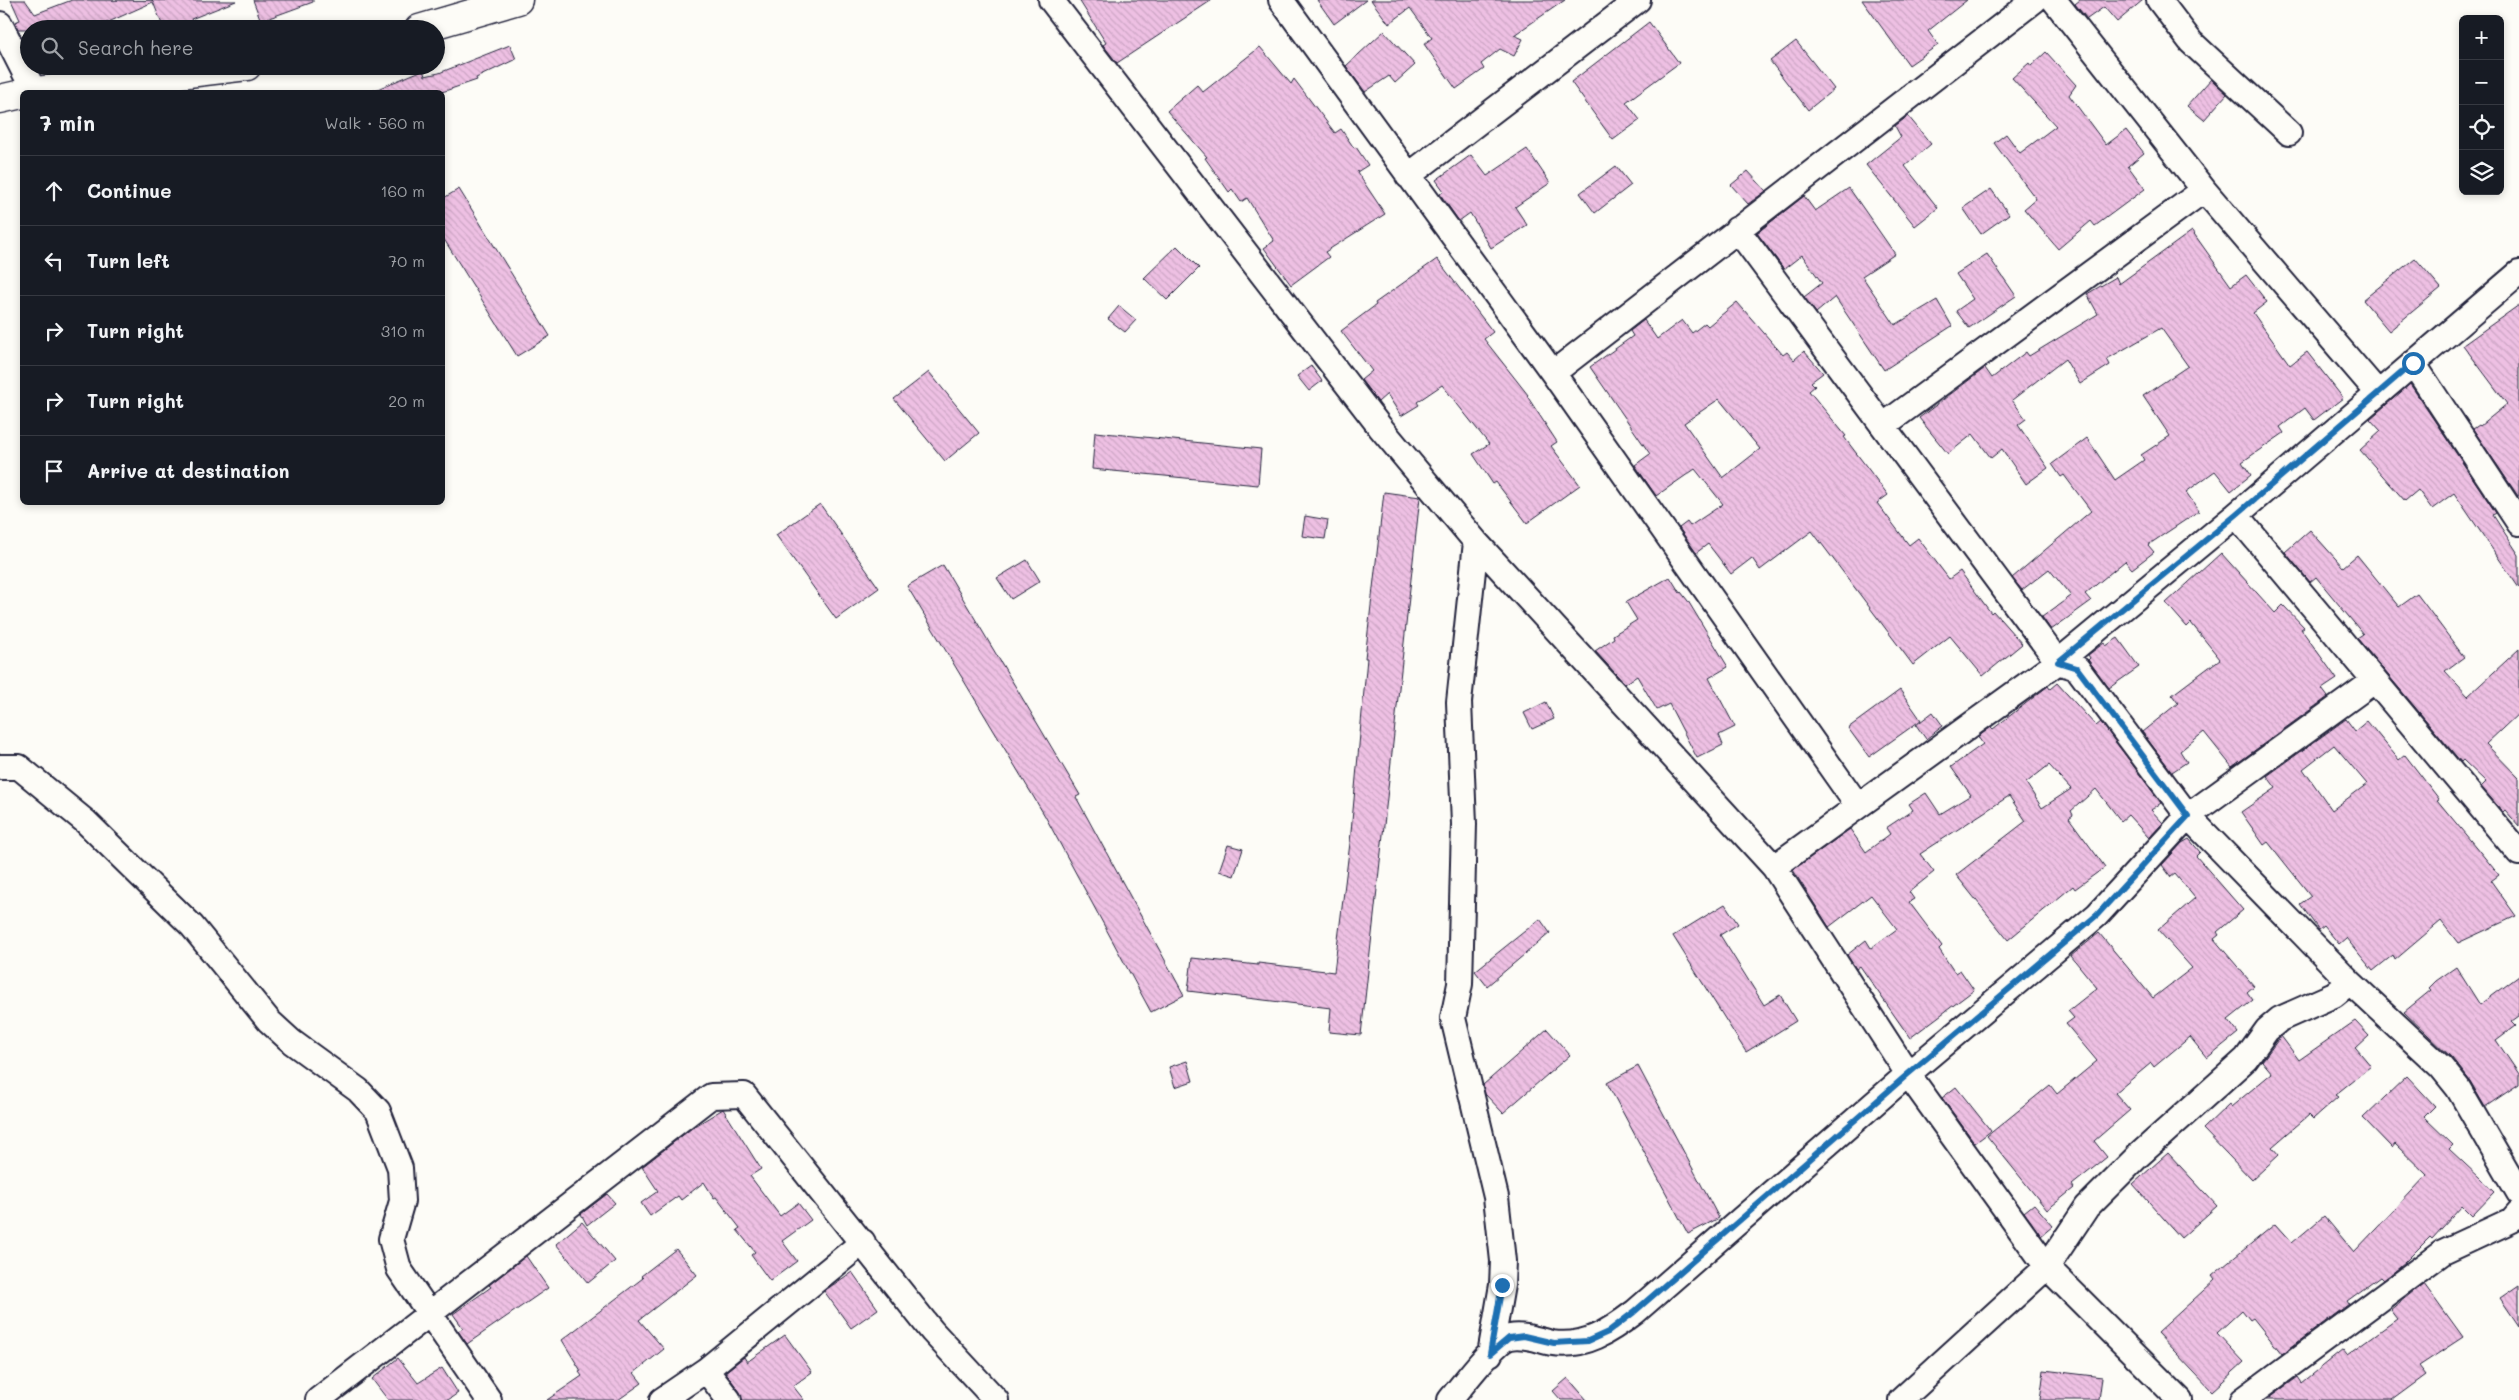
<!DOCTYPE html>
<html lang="en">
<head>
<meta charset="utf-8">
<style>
	:root { --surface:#171b24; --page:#20242c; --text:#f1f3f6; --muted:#9ea1a6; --line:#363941 }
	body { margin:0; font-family:Mali,sans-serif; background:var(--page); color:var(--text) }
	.controls { position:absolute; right:15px; top:15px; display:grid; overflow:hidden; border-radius:8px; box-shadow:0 2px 8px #0003 }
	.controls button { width:45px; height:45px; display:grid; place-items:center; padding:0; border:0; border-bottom:1px solid var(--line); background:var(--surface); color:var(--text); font:25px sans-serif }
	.stop { position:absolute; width:15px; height:15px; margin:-11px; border:4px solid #1f6fb2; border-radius:50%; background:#fff }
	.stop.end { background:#1f6fb2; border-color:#fff; box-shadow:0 1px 5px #0008 }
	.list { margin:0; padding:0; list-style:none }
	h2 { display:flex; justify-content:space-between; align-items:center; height:65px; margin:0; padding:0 20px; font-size:21px }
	h2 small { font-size:16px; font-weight:400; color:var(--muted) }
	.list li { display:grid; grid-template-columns:32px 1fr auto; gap:15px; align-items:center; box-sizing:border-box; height:70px; padding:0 20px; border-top:1px solid var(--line) }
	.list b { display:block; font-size:19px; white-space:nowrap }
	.list em { font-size:16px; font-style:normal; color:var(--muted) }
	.icon { flex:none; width:28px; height:28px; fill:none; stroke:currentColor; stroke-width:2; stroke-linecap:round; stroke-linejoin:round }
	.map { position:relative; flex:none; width:2519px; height:1400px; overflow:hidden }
	.search { position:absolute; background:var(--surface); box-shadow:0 2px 8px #0003; left:20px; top:20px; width:425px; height:55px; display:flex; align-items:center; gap:12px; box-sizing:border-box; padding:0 18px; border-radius:28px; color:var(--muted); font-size:19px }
	.panel { position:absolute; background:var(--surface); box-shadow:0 2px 8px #0003; left:20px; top:90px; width:425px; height:415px; border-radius:8px }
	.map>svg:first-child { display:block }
	.building { fill:url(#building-back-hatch); stroke:#22223b; fill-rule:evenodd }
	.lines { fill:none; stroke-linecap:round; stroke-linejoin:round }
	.minor-casing { stroke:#22223b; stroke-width:28 }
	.major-casing { stroke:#22223b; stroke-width:31 }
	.minor { stroke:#fdfcf7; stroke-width:24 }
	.major { stroke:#fdfcf7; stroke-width:28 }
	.route { stroke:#1f6fb2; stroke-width:6 }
</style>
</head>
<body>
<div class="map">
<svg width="2519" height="1400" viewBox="0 0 2519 1400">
	<defs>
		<pattern id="building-back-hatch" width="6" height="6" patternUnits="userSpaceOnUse" patternTransform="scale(1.25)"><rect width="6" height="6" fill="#eec0e3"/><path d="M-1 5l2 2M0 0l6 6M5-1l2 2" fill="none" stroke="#cca5c4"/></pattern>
	</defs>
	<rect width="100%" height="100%" fill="#fdfcf7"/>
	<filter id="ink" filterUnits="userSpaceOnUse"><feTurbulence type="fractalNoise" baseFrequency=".02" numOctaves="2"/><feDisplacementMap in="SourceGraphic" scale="10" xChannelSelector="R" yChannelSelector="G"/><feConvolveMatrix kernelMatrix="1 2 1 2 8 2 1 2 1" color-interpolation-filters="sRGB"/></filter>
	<g filter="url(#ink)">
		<path class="building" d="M11,0H25L35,14L72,0L236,1L191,19L194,25L184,29H164L153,2L93,29H18L15,22L20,20Z
			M253,0H313V2L261,21Z
			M1079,0H1212L1117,63L1103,45L1106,43Z
			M1317,0H1366L1334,24Z
			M1371,0H1565L1514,35L1523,39L1514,56L1500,49L1481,64L1484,69L1456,89L1424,44L1432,38L1410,8L1389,24Z
			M1862,0H1967L1928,31L1938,45L1909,65Z
			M2080,0H2143L2117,22L2104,7L2087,19L2075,4Z
			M1649,22L1679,63L1626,102L1640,120L1613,140L1571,82Z
			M1384,31L1415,65L1395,83L1389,76L1365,92L1346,66Z
			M1796,41L1834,89L1808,110L1770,61Z
			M510,45L516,59L476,78L477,80L442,92H370L423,70L425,76L439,73Z
			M1260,47L1291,84L1294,79L1335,133L1341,129L1354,148L1356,147L1368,165L1357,172L1385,214L1325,252L1329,257L1291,285L1264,248L1274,241L1247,198L1241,202L1232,189L1229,192L1205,158L1207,157L1167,111L1197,85L1203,92Z
			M2046,52L2076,85L2069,95L2106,145L2126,130L2144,153L2128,166L2145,189L2095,226L2091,221L2058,249L2024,209L2036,199L1994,143L2006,134L2020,153L2056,126L2012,78L2029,63L2031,66Z
			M2211,79L2227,94L2204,120L2187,106Z
			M1908,116L1931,144L1905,166L1938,208L1915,226L1866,165L1901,137L1895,126Z
			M1527,149L1550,183L1515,207L1527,225L1491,248L1470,213L1459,221L1440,194L1444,191L1436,180L1471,155L1487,176Z
			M1616,166L1631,185L1595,213L1580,193Z
			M1748,171L1766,191L1748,204L1731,185Z
			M1849,188L1895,254L1862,276L1895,325L1937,300L1952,326L1884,370L1835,297L1816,313L1804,297L1822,283L1802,255L1784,269L1757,233L1804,196L1815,211Z
			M459,189L550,336L517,356L442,236V199Z
			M1991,189L2009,214L1981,234L1963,208Z
			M2192,231L2231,286L2246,275L2267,302L2253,313L2290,365L2307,352L2343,398L2314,420L2305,408L2280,427L2284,433L2242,462L2251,475L2231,491L2215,471L2186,492L2199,511L2148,545L2154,552L2132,569L2125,561L2085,594L2091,601L2051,630L2042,617L2071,596L2049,569L2022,590L2012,578L2091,511L2064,475L2061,477L2052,464L2087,438L2115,480L2144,460L2141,455L2170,436L2143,396L2188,366L2161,328L2107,359L2110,365L2080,384L2065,359L2012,400L2026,419L2018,425L2048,468L2026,484L2002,449L1991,458L1973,434L1948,454L1919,418L1985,368L1992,378L2026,352L2029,356L2098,314L2087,294L2116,277L2119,284Z
			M1177,246L1199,268L1167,300L1144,278Z
			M1987,254L2016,296L1969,328L1956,311L1973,299L1956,274Z
			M2415,258L2441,288L2389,331L2363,300Z
			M1437,259L1493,332L1484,339L1528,395L1527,396L1557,442L1551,446L1580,485L1527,523L1496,482L1493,484L1473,454L1489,444L1442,385L1417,402L1419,405L1401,416L1387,394L1378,402L1361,380L1372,371L1341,331L1376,305L1375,303Z
			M1737,302L1783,355L1787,352L1794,360L1804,351L1823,373L1811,382L1815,386L1809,391L1846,436L1844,437L1888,495L1877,503L1909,545L1918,538L1949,579L1960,571L1991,613L1993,611L2022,644L1983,676L1950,636L1913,665L1812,531L1760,570L1752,558L1731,574L1708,544L1696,553L1679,528L1687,522L1690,526L1723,504L1695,469L1656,496L1635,465L1650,454L1590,367L1633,336L1630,331L1644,320L1657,339L1682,320L1692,333L1705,323L1708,326ZM1719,399L1760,449L1723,478L1684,423Z
			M2519,305V496H2518L2473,429L2479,425L2480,426L2507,404L2463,345Z
			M1119,306L1136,320L1125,332L1108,319Z
			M1311,366L1322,381L1309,391L1297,376Z
			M929,372L979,433L945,461L894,399Z
			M2410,384L2496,513L2493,515L2519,555V588L2454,493L2432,509L2418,490L2405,501L2360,450L2381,431L2370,419Z
			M1095,432L1261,449L1258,485L1092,469Z
			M1384,492L1420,497L1361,1035L1329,1032L1331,1008L1188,991L1192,958L1258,965V963L1334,972L1350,843L1367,658H1365Z
			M820,504L879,588L836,619L776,535Z
			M1305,516L1328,520L1325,539L1302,536Z
			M2310,530L2343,567L2357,555L2399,607L2417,594L2464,657L2445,671L2468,696L2519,649V713L2486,744L2519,778V826L2505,810L2503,812L2481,787L2486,782L2463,760L2461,762L2357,638L2363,634L2316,577L2310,582L2285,552Z
			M2221,553L2275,613L2283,605L2304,627L2301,629L2337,679L2322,689L2328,697L2232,767L2204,732L2180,751L2187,762L2172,772L2142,732L2178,703L2172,695L2220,659L2191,623L2187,627L2166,603Z
			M1027,560L1040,581L1011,599L997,578Z
			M943,565L1080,795L1076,797L1184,995L1151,1012L1045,816L907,586Z
			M1670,577L1680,593L1681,592L1688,601L1728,667L1709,678L1735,727L1719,735L1723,745L1697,758L1669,704L1657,710L1637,676L1625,684L1595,651L1614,638L1613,635L1637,620L1626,602Z
			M2118,638L2139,667L2109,688L2088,660L2090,658L2088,655L2104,643L2106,646Z
			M2057,683L2096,726L2101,722L2161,803L2151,810L2163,823L2149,838L2128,815L2121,821L2096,789L2071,811L2073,815L2069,818L2105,867L2075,889L2073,886L2008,940L1956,875L2026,821L2009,796L1920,854L1934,872L1909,892L1914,899L1909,902L1942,946L1939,949L1955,973L1960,970L1974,990L1910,1038L1860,966L1856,969L1847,955L1866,940L1871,948L1897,929L1871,895L1829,927L1793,870L1850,829L1866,852L1890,834L1886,828L1913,810L1909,804L1926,793L1940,814L1971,795L1951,767L1983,744L1978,737L1991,727L1993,729L2048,686L2050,689ZM2049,765L2071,789L2042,808L2026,783Z
			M1900,690L1921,720L1869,757L1848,728Z
			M1546,702L1554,719L1532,729L1524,713Z
			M1933,712L1943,726L1926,739L1916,725Z
			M2346,719L2355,731L2367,721L2399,760L2405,755L2439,799L2437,800L2499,875L2491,881L2516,916L2458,943L2441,921L2395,960L2393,955L2373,971L2346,938L2339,944L2324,926L2319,930L2300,904L2311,896L2268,842L2264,845L2241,812L2276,788L2267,776ZM2334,745L2367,784L2332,810L2303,769Z
			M2189,839L2200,852L2196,856L2243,910L2217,932L2219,935L2214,939L2254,986L2247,992L2253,1000L2228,1020L2238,1033L2207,1058L2190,1037L2154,1067L2151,1063L2115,1093L2130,1110L2094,1141L2107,1157L2072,1185L2074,1188L2047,1210L1987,1136L2050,1085L2057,1094L2097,1061L2066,1024L2074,1018L2068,1011L2097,988L2071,956L2099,933L2153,998L2192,968L2158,930L2195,898L2175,874L2171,877L2162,865L2182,843Z
			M1228,845L1243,849L1234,876L1219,871Z
			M1725,904L1738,924L1720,935L1764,1005L1780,995L1796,1021L1746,1052L1673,936Z
			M1540,919L1550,933L1487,986L1475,971Z
			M2456,967L2480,1005L2519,976V1016L2512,1021L2516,1025L2496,1040L2519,1074V1084L2485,1107L2470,1081L2452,1058L2404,1012L2431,990L2429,988L2436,981Z
			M2355,1021L2369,1036L2356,1048L2371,1066L2335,1095L2338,1097L2313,1119L2309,1115L2272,1147L2279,1155L2252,1180L2203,1129L2229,1104L2231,1107L2272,1073L2262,1061L2281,1036L2299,1060Z
			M1547,1029L1570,1055L1503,1113L1485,1094L1483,1085Z
			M1187,1061L1193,1081L1175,1087L1169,1067Z
			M1638,1066L1719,1218L1688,1234L1607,1083Z
			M2407,1076L2435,1106L2424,1117L2453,1145L2449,1149L2495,1192L2472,1216L2462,1206L2432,1239L2430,1237L2404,1263L2383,1280L2380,1277L2347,1301L2349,1304L2282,1354L2253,1318L2250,1320L2242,1310L2217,1333L2244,1362L2212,1391L2157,1333L2215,1280L2212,1276L2275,1224L2292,1243L2324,1216L2354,1252L2397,1207L2427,1175L2395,1144L2392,1148L2363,1118Z
			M1956,1087L1991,1131L1975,1143L1942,1098Z
			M723,1109L761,1169L750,1176L780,1216L798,1203L811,1220L782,1241L797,1261L770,1281L751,1255L755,1252L737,1230L740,1228L716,1197L714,1198L704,1182L681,1200L678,1196L650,1216L641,1203L658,1191L642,1167L692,1128Z
			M2168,1153L2217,1206L2181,1238L2133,1184Z
			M607,1194L615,1203L587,1225L581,1214Z
			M2034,1204L2053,1226L2041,1236L2024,1212Z
			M582,1222L615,1261L588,1283L556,1244Z
			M676,1249L697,1275L639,1320L664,1349L634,1373L642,1383L618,1400H547L582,1376L579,1372L581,1371L562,1340L643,1278L641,1276Z
			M526,1256L548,1288L467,1344L458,1331L463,1328L453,1314L491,1287L489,1285Z
			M852,1272L878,1309L851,1328L824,1291Z
			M2424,1283L2463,1337L2419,1366L2426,1375L2392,1400H2266L2298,1377L2302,1383L2343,1350L2347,1355L2397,1319L2390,1310Z
			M2519,1285V1326L2500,1298Z
			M785,1335L812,1372L793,1386L804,1400H742L740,1392L725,1372L744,1357L747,1362Z
			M398,1358L418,1383L442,1368L458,1393L448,1400H388L372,1379Z
			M2044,1370L2102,1377L2099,1400H2040Z
			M1568,1378L1587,1400H1561L1553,1391Z"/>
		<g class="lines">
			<defs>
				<path id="minor" d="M1051,0L1380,427L1476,542L1774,867L1908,1074L2047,1267L2180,1400
					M1281,0L1553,373L1858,806
					M2054,0L2204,190L2378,393
					M2159,0L2191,42L2289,133
					M0,24L34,91
					M1408,176L1638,0
					M1737,229L2058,662L2077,668L2188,816L2350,982L2441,1067L2458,1088L2519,1193
					M2413,363L2519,523
					M1553,373L2035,0
					M1884,425L2204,190
					M2236,515L2519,853
					M1476,542L1459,702L1464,824L1460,984L1453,1018L1496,1197L1503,1261L1502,1285L1490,1354
					M0,767H19L86,822L192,926L269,1021L292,1042L358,1090L378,1111L400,1168L402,1201L391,1239L399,1269L489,1400
					M1774,867L2058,662L2236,515L2519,273
					M706,1370L729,1400
					M318,1400L711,1096L744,1095L932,1331L996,1400
					M662,1400L706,1370L863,1242
					M1450,1400C1461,1387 1495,1341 1510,1337C1524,1334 1538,1340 1552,1343C1585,1348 1610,1331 1635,1312L1908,1074L2097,915L2188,816L2374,681
					M1901,1400L2047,1267L2087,1207L2139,1155L2246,1059L2267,1030L2280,1019L2334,995L2350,982
					M2243,1400L2443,1252L2512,1220L2519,1212"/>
				<path id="major" d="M419,29L518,0
					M28,92L247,66
					M0,99L22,94"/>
			</defs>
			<use href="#minor" class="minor-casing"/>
			<use href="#major" class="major-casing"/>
			<use href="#minor" class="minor"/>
			<use href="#major" class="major"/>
		</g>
	</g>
	<g class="lines" filter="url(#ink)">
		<path class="route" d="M1502,1285L1490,1354L1509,1338L1524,1336L1554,1343L1588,1341L1608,1332L1634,1312L1908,1074L2097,915L2188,816L2077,668L2058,662L2236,515L2413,363"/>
	</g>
</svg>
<div class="controls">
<button>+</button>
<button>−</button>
<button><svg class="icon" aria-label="locate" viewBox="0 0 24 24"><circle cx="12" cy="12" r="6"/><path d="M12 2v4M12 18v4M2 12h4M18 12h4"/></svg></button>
<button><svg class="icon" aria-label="layers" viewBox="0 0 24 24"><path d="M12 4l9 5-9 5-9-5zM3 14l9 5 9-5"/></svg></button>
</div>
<div class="stop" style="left:2413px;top:363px"></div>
<div class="stop end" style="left:1502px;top:1285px"></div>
<div class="search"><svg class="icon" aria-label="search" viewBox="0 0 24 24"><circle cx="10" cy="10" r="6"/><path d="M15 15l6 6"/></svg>Search here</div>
<section class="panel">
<h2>7 min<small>Walk · 560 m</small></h2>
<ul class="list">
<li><svg class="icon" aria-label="ahead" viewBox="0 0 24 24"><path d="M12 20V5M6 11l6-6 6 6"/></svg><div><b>Continue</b></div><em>160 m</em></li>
<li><svg class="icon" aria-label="left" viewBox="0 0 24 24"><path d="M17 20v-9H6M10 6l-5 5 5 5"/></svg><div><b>Turn left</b></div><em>70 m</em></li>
<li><svg class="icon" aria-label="right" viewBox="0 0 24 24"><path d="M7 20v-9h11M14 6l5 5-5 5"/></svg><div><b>Turn right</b></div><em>310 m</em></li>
<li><svg class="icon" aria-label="right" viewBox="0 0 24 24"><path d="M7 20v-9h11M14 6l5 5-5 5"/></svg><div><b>Turn right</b></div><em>20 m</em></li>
<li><svg class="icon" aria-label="arrive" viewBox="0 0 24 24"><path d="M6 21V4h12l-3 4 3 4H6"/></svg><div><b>Arrive at destination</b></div></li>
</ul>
</section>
</div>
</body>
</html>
